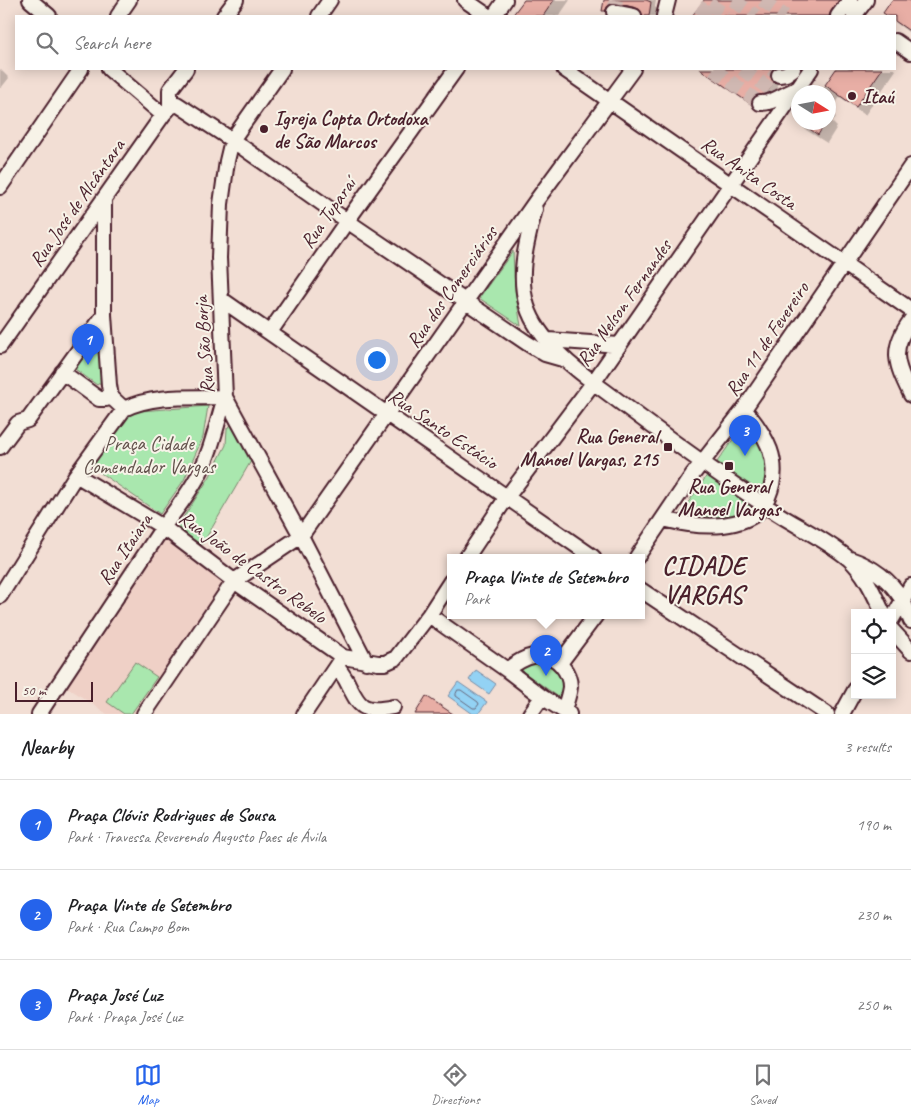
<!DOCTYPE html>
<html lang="en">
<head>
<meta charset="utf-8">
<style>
	:root { --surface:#fff; --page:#f6f6f6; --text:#202124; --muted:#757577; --line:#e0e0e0; --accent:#2563eb }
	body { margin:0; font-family:Caveat,sans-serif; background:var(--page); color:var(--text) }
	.controls { position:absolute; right:15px; bottom:15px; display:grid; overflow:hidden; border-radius:0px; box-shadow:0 2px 12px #0003 }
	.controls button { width:45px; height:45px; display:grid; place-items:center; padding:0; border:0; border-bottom:1px solid var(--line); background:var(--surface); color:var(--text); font:25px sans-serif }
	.compass { position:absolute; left:791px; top:85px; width:45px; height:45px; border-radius:50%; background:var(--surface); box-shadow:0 2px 12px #0003; rotate:101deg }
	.scale { position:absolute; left:15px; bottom:12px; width:78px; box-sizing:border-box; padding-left:5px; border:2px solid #4a1f2b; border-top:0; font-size:14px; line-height:18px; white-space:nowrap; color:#4a1f2b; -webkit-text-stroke:4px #f7f3e8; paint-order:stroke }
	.you { position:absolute; left:376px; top:359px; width:18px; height:18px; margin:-12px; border:4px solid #fff; border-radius:50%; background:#1a73e8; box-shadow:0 0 0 8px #1a73e833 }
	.badge { display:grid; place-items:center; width:32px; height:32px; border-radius:50%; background:var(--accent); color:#fff; font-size:16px; font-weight:700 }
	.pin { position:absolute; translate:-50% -41px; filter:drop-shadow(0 1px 2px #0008) }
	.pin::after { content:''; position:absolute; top:26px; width:18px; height:15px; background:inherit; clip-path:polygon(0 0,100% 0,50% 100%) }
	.popup { position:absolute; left:447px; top:554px; width:198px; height:65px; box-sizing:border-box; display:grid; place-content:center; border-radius:0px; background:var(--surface); filter:drop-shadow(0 1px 4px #0005); font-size:16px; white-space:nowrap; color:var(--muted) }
	.popup b { font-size:19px; color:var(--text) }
	.popup::after { content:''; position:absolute; left:50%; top:100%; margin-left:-10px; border:10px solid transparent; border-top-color:var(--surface) }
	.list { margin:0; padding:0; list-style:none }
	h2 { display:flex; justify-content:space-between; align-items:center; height:65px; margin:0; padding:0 20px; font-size:21px }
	h2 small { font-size:16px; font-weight:400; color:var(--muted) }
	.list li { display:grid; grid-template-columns:32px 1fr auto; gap:15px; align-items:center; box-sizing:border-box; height:90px; padding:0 20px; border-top:1px solid var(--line) }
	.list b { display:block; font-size:19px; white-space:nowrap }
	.list p { margin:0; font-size:16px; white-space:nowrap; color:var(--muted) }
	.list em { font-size:16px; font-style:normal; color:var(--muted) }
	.icon { flex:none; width:28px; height:28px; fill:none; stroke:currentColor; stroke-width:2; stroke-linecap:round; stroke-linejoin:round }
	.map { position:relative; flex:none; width:911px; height:714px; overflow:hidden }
	.search { position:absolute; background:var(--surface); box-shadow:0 2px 12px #0003; left:15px; right:15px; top:15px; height:55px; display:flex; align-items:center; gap:12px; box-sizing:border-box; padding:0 18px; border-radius:0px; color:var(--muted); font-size:19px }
	.sheet { height:335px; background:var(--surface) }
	nav { display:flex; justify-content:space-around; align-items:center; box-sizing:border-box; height:70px; border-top:1px solid var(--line); background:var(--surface); font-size:14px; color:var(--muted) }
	nav a { display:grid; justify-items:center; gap:2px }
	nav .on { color:var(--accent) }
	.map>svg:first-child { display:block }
	.built { fill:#efd0c6 }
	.green { fill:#a9e7ae; stroke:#7a836c }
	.water { fill:#93d2f4; stroke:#768aa4 }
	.shadow { fill:#0003 }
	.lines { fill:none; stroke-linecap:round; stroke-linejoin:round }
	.shore { stroke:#67677b; stroke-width:1 }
	.building { fill:#e8aea5; stroke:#4a1f2b }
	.minor-tunnel { stroke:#d0b8b2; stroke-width:14; stroke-dasharray:14 7; stroke-linecap:butt }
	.minor-casing { stroke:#4a1f2b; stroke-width:18 }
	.minor { stroke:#f7f3e8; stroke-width:14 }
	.poi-dot { fill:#4a1f2b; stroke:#f7f3e8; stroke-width:2 }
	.labels { text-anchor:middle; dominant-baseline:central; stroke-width:4; stroke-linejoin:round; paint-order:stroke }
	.poi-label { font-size:20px; font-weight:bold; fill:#4a1f2b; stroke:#f7f3e8; text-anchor:start }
	.street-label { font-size:20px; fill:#4a1f2b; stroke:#f7f3e8 }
	.park-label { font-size:20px; fill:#62514c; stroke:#f7f3e8 }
	.district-label { font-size:25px; font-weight:bold; letter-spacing:1px; fill:#4a1f2b; stroke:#f7f3e8 }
</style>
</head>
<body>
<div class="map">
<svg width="911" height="714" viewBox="0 0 911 714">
	<rect width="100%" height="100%" fill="#f2ded4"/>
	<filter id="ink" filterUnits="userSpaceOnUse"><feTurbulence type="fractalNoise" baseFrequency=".02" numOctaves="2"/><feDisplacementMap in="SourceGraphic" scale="10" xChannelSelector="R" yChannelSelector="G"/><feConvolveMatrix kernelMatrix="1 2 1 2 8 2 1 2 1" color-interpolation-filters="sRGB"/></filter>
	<g filter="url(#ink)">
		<path class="built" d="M166,538L227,581L135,714H107L64,685Z"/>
		<path class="green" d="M513,251L515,290L521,326L479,298Z
			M98,338L101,382L97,385L75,369C79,357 87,345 98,338Z
			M208,406L203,437L184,480L160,514L89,465L126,412Z
			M747,420L767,450L768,477L762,493L717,462Z
			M233,424L251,461L202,545L178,530L177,527L209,478L226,445L227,428Z
			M708,474L754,505C728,523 707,520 678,517Z
			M543,658C558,670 571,677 560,698L515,666Z
			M135,662L157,677L131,714H124L107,702Z"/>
		<path class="water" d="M476,670L496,684L489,694L469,680Z
			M458,682L487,702L478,714H473L448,696Z"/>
		<path class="shadow" d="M525,0H570L559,16H514Z
			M605,0H656L655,7L660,12V16H644L626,13L610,16L604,10Z
			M705,0H852L839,16H694Z
			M893,0H911V34L895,22V16H888L885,12Z
			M0,69L9,78L1,88H0Z
			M699,69H795L780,75L777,84L780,90L759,106L758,110Z
			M837,69H894L896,70L865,115L840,97L830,112L836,117L832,122L837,127L827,143L806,130L797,121L798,119V122H828V92H821Z"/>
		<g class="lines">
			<path class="shore" d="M458,690H461L478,702L479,704L476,708H473L456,696V694Z"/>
		</g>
		<path class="building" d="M524,0H554L543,16H512Z
			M604,0H646L651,2L649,16H643L640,10L636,8L616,3L608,6L605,11H602Z
			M704,0H839L831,11L829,16H692Z
			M892,0H911V32L895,21V16H888L883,13Z
			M700,69H773L770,76L774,82L766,94L755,96L752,99V105Z
			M836,69H882L856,107L825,85Z
			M800,122H826L818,135Z
			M426,696L453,714H415Z"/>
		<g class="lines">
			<path class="minor-tunnel" d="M733,0L756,16
				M762,0L785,16
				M709,4L727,16
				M614,12L616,0
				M700,16L711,0
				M713,69L760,103
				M742,69L770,89
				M771,69L779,75"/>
			<defs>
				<path id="minor" d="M30,0L49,16
					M465,0L488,16
					M614,12L634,16
					M118,16L129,0
					M224,16L236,0
					M319,16L330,0
					M494,16L505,0
					M664,16L668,0
					M838,16L850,0
					M854,16L866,0
					M895,41L911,52
					M109,69L163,115
					M282,69L232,140L227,161L221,204L219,258L225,397L301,536L366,662
					M564,69L911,310
					M779,75L786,74L793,69
					M760,103C772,104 783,94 795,90
					M170,107V90L186,69
					M0,187L81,69
					M104,200V315L109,385L111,397L124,409
					M535,209C527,241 517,274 527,306C538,341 577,371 605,391C660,432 715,473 772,510C797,527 826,539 849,559C865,573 874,594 883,613
					M221,299L593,557
					M911,320C889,350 896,364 911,395
					M270,332L347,221L456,69
					M548,340L619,345
					M0,346L163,115L170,107L177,104L232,140L347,221L527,343L545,354L566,360
					M62,372L99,399H106L111,397
					M0,447L18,423L28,420L104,315
					M76,475L163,527L234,581L343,657L378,663H385L396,658L429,615L451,581
					M663,519C691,526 728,531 754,515C761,511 765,503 768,497C783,462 766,435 744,409
					M467,557L507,497L593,383L811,69
					M637,557L693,474L744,409L911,166
					M850,559C871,566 890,580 902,599C906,606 908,614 911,621
					M641,590L827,714
					M0,596L76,475L124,409C154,394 192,398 225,397C217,424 211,453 197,478C187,496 175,511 163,527L39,714
					M429,615L507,670L542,697L569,714
					M892,619L911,586
					M892,630L911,651
					M560,663L596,615
					M337,666C340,671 343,675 346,680C359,705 360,714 393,707
					M507,670C523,657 546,646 562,666C567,672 570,680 570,687C569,695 566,703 564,710
					M144,714L234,581L301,536L536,201L633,69
					M304,714L341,659
					M530,714L542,697
					M842,714L855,690"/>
			</defs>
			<use href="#minor" class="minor-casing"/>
			<use href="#minor" class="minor"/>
		</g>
	</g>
	<g class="poi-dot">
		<circle cx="852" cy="96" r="5"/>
		<circle cx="264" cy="129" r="5"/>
		<rect x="663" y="442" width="10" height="10" rx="2.5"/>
		<rect x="724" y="461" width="10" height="10" rx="2.5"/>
	</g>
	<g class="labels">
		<g class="poi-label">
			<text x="862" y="96">Itaú</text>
			<text x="274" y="118">Igreja Copta Ortodoxa<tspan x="274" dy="23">de São Marcos</tspan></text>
			<text x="658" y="436" text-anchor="end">Rua General<tspan x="658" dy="23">Manoel Vargas, 215</tspan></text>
			<text x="729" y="486" text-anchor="middle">Rua General<tspan x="729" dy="23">Manoel Vargas</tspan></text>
		</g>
		<g class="street-label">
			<text transform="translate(749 173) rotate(35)">Rua Anita Costa</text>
			<text transform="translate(77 203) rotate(-55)">Rua José de Alcântara</text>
			<text transform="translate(328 213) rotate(-55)">Rua Tuparaí</text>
			<text transform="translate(452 287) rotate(-55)">Rua dos Comerciários</text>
			<text transform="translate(624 303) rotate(-55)">Rua Nelson Fernandes</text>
			<text transform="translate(767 339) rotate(-56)">Rua 11 de Fevereiro</text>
			<text transform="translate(204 345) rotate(-94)">Rua São Borja</text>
			<text transform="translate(443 429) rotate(34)">Rua Santo Estácio</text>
			<text transform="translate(125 549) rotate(-56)">Rua Itaiara</text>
			<text transform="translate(253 567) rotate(36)">Rua João de Castro Rebelo</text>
		</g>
		<g class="park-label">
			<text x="149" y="443">Praça Cidade<tspan x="149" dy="23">Comendador Vargas</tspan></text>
		</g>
		<g class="district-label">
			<text x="704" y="566">CIDADE<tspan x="704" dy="29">VARGAS</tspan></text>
		</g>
	</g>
</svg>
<div class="controls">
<button><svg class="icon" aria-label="locate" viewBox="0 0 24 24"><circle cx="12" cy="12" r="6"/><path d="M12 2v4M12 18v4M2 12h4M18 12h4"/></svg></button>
<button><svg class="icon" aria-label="layers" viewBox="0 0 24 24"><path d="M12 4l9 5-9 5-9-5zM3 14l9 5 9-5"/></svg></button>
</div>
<svg class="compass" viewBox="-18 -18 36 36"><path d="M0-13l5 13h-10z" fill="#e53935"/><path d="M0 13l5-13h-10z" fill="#757577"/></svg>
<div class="scale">50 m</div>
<div class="you"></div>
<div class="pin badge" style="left:88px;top:365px">1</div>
<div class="pin badge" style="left:546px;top:676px">2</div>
<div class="popup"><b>Praça Vinte de Setembro</b>Park</div>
<div class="pin badge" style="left:745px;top:456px">3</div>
<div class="search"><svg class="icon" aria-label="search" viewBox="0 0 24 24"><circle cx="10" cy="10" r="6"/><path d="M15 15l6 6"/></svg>Search here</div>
</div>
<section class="sheet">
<h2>Nearby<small>3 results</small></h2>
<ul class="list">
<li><span class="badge">1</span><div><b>Praça Clóvis Rodrigues de Sousa</b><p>Park · Travessa Reverendo Augusto Paes de Ávila</p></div><em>190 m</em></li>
<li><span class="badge">2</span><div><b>Praça Vinte de Setembro</b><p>Park · Rua Campo Bom</p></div><em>230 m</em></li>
<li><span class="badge">3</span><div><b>Praça José Luz</b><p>Park · Praça José Luz</p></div><em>250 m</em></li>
</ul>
</section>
<nav>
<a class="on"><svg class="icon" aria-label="map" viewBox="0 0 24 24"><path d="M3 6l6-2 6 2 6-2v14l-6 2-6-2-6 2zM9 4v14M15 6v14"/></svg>Map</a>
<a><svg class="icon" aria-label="directions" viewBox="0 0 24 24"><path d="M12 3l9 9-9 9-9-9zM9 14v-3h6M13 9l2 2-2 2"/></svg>Directions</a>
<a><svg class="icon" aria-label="saved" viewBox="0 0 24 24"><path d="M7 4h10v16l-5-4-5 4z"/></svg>Saved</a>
</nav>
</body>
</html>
